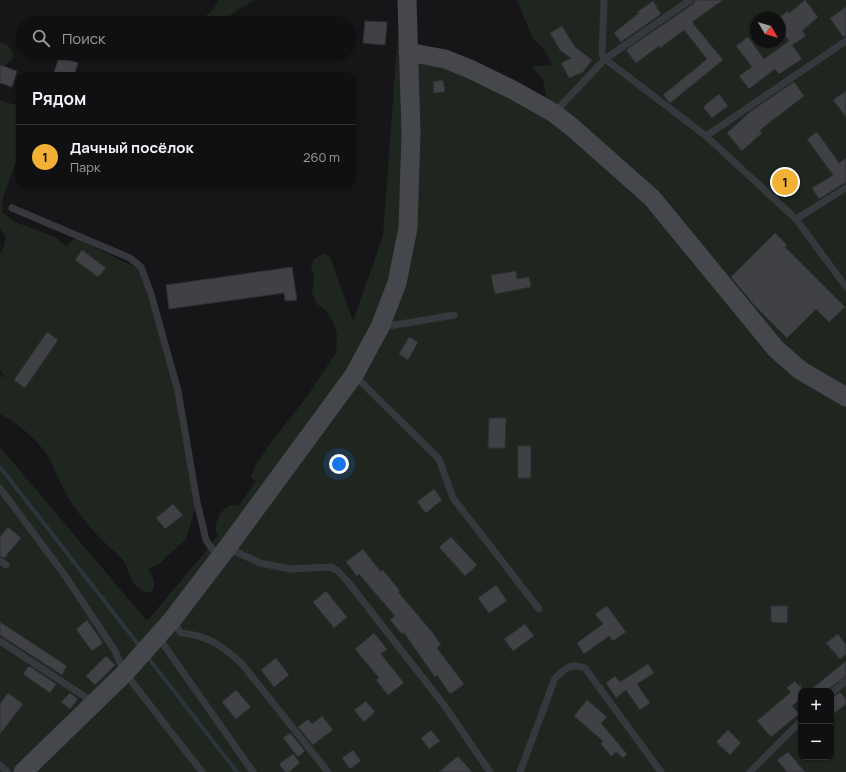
<!DOCTYPE html>
<html lang="ru">
<head>
<meta charset="utf-8">
<style>
	:root { --surface:#101012; --page:#19191b; --text:#f1f3f6; --muted:#9c9d9f; --line:#303032; --accent:#f2b134 }
	body { margin:0; font-family:Manrope,sans-serif; background:var(--page); color:var(--text) }
	.controls { position:absolute; right:12px; bottom:12px; display:grid; overflow:hidden; border-radius:8px; box-shadow:0 1px 3px #0004 }
	.controls button { width:36px; height:36px; display:grid; place-items:center; padding:0; border:0; border-bottom:1px solid var(--line); background:var(--surface); color:var(--text); font:20px sans-serif }
	.compass { position:absolute; left:750px; top:12px; width:36px; height:36px; border-radius:50%; background:var(--surface); box-shadow:0 1px 3px #0004; rotate:128deg }
	.you { position:absolute; left:339px; top:464px; width:14px; height:14px; margin:-10px; border:3px solid #fff; border-radius:50%; background:#1a73e8; box-shadow:0 0 0 6px #1a73e833 }
	.badge { display:grid; place-items:center; width:26px; height:26px; border-radius:50%; background:var(--accent); color:#111; font-size:13px; font-weight:700 }
	.pin { position:absolute; translate:-50% -50%; border:2px solid #fff; box-shadow:0 1px 4px #0006 }
	.list { margin:0; padding:0; list-style:none }
	h2 { display:flex; justify-content:space-between; align-items:center; height:52px; margin:0; padding:0 16px; font-size:17px }
	h2 small { font-size:13px; font-weight:400; color:var(--muted) }
	.list li { display:grid; grid-template-columns:26px 1fr auto; gap:12px; align-items:center; box-sizing:border-box; height:64px; padding:0 16px; border-top:1px solid var(--line) }
	.list b { display:block; font-size:15px; white-space:nowrap }
	.list p { margin:0; font-size:13px; white-space:nowrap; color:var(--muted) }
	.list em { font-size:13px; font-style:normal; color:var(--muted) }
	.icon { flex:none; width:22px; height:22px; fill:none; stroke:currentColor; stroke-width:2; stroke-linecap:round; stroke-linejoin:round }
	.map { position:relative; flex:none; width:846px; height:772px; overflow:hidden }
	.search { position:absolute; background:var(--surface); box-shadow:0 1px 3px #0004; left:16px; top:16px; width:340px; height:44px; display:flex; align-items:center; gap:10px; box-sizing:border-box; padding:0 14px; border-radius:22px; color:var(--muted); font-size:15px }
	.panel { position:absolute; background:var(--surface); box-shadow:0 1px 3px #0004; left:16px; top:72px; width:340px; height:116px; border-radius:12px }
	.map>svg:first-child { display:block }
	.green { fill:#1e261f; fill-rule:evenodd }
	.lines { fill:none; stroke-linecap:round; stroke-linejoin:round }
	.stream { stroke:#2c353c; stroke-width:4 }
	.building { fill:#404145; stroke:#303034 }
	.lane { stroke:#37383d; stroke-width:7 }
	.secondary { stroke:#45474d; stroke-width:19 }
</style>
</head>
<body>
<div class="map">
<svg width="846" height="772" viewBox="0 0 846 772">
	<rect width="100%" height="100%" fill="#161618"/>
	<path class="green" d="M219,0H255L239,9L220,23H190C196,18 195,19 202,17C210,15 215,7 219,0Z
		M517,0H846V772H0V447L147,621L206,551L218,535C212,526 220,510 229,506C230,505 234,505 236,505L238,507L256,481L253,479L251,476L255,466L275,437L306,398L336,353L337,335L334,323L326,311L317,304L312,293L314,274L311,269L313,260L323,253L330,257L353,321L383,236L398,30L408,52L548,106L543,80L531,66H550L552,64L544,49L533,39ZM756,18H780V42H756ZM801,691H831V757H801Z
		M0,42L6,44L13,51L12,60L0,70Z
		M20,98V150L3,198L2,212L15,222L55,237L66,246L75,238L139,269L172,372L196,507L186,539L159,564L148,569L154,579V588L152,591L148,593C129,586 132,574 123,560C118,554 111,549 105,543C94,532 78,514 70,500C62,488 57,474 51,462C41,442 19,424 0,414V375L5,378L0,369V253L4,247L6,236L0,229V100L15,105Z"/>
	<g class="lines">
		<path class="stream" d="M0,467L141,648
			M146,655L237,772"/>
	</g>
	<path class="building" d="M695,0H723L692,22L723,60L670,103L663,95L707,59L684,30L660,48L659,46L636,63L626,50L693,4Z
		M805,0L818,17L802,31L806,36L792,45L802,59L779,74L775,69L749,89L739,76L752,67L736,46L748,37L764,59L789,41L780,28V17L788,11L789,13Z
		M653,1L661,14L621,42L614,33L639,13L637,12Z
		M846,7V36L843,37L830,18Z
		M365,21L387,22L385,45L363,43Z
		M562,26L575,47L592,60L583,72L569,78L561,63L571,58L560,50L550,33Z
		M59,57L78,63L74,76H53Z
		M0,65L17,71L12,87L0,83Z
		M443,80L445,92L434,93L433,82Z
		M794,82L804,96L760,130L762,133L742,151L727,133L751,111Z
		M846,91V117L833,100Z
		M719,94L728,106L712,118L703,107Z
		M817,132L839,163L846,158V182L819,199L812,188L833,175L807,139Z
		M775,233L787,245L785,247L845,307L829,322L816,309L787,338L754,305L731,277Z
		M82,250L106,268L98,277L75,260Z
		M292,267L297,300L285,301L284,293L169,309L166,285Z
		M516,271L517,279L529,277L531,287L495,294L491,275Z
		M47,332L58,340L25,388L14,380Z
		M409,337L418,342L408,360L399,354Z
		M489,418H506L505,448H488Z
		M518,446H531V478H518Z
		M434,489L442,500L426,513L417,502Z
		M173,504L183,515L165,529L156,518Z
		M8,527L21,538L4,558L0,556V537Z
		M451,537L477,565L465,576L439,547Z
		M363,549L381,572L383,570L400,591L398,592L433,633L441,645L437,648L464,684L450,694L437,675L435,677L404,633L402,634L390,620L395,616L359,574L357,576L346,562Z
		M496,585L507,601L489,613L478,598Z
		M326,591L347,617L334,628L313,602Z
		M607,606L626,632L613,641L609,636L584,654L577,643L603,624L595,614Z
		M771,606H788L787,623L771,622Z
		M87,620L103,643L92,651L76,629Z
		M0,622L67,666L62,675L0,635Z
		M525,624L534,636L513,651L504,639Z
		M374,633L387,649L381,654L404,683L388,695L376,680L379,678L355,649Z
		M838,634L846,645V654L840,659L826,643Z
		M106,656L115,665L95,685L86,676Z
		M276,658L289,675L274,687L261,670Z
		M846,661V676L826,691H809Z
		M648,664L654,673L637,684L650,703L640,710L626,690L616,698L606,683L615,676L620,682Z
		M29,666L56,684L50,693L23,674Z
		M795,681L799,686L801,684V705L798,701L792,706L799,714L771,737L757,721L791,692L787,688Z
		M236,690L251,707L236,719L222,702Z
		M840,692L846,699V704L831,716V698Z
		M8,693L23,704L0,734V704Z
		M70,693L78,699L70,709L61,702Z
		M587,700L607,717L601,723L627,754L623,758L616,752L611,756L601,744L603,741L574,716Z
		M366,701L375,712L364,722L354,710Z
		M322,716L333,730L313,745L298,727L308,719L312,724Z
		M431,730L440,741L429,749L421,738Z
		M728,730L741,743L730,755L716,742Z
		M290,733L305,751L298,757L283,738Z
		M353,750L361,761L350,769L342,758Z
		M788,752L805,772H787L777,760Z
		M293,754L300,763L289,772H285L279,764Z
		M458,756L472,772H439Z"/>
	<g class="lines">
		<path class="lane" d="M604,0L602,54L605,59L706,136L846,41
			M554,113L605,59L690,0
			M706,136L796,219L846,287
			M12,208L130,258L141,267L151,294L178,391L197,502L206,540L218,557
			M796,219L846,188
			M383,327L454,315
			M355,376L439,459L453,498L539,609
			M0,488L66,577L115,651L125,673L202,772
			M228,548L260,563L291,569L330,567L338,571L348,582L444,705L490,772
			M0,561L6,565
			M172,621L181,633C207,635 223,646 242,664L328,772
			M159,638L253,772
			M0,641L93,702
			M831,693L846,681
			M0,765L7,772
			M520,772L555,678C566,668 570,663 585,668L661,772
			M750,772L801,721"/>
		<path class="secondary" d="M408,52L445,59L470,69L513,90L554,113L573,128L652,198L776,349L800,370L846,397
			M23,772L125,673L172,620L227,548L354,375L380,327L397,283L408,228L411,133L407,0"/>
	</g>
</svg>
<div class="controls">
<button>+</button>
<button>−</button>
</div>
<svg class="compass" viewBox="-18 -18 36 36"><path d="M0-13l5 13h-10z" fill="#e53935"/><path d="M0 13l5-13h-10z" fill="#9c9d9f"/></svg>
<div class="you"></div>
<div class="pin badge" style="left:785px;top:182px">1</div>
<div class="search"><svg class="icon" aria-label="search" viewBox="0 0 24 24"><circle cx="10" cy="10" r="6"/><path d="M15 15l6 6"/></svg>Поиск</div>
<section class="panel">
<h2>Рядом<small></small></h2>
<ul class="list">
<li><span class="badge">1</span><div><b>Дачный посёлок</b><p>Парк</p></div><em>260 m</em></li>
</ul>
</section>
</div>
</body>
</html>
